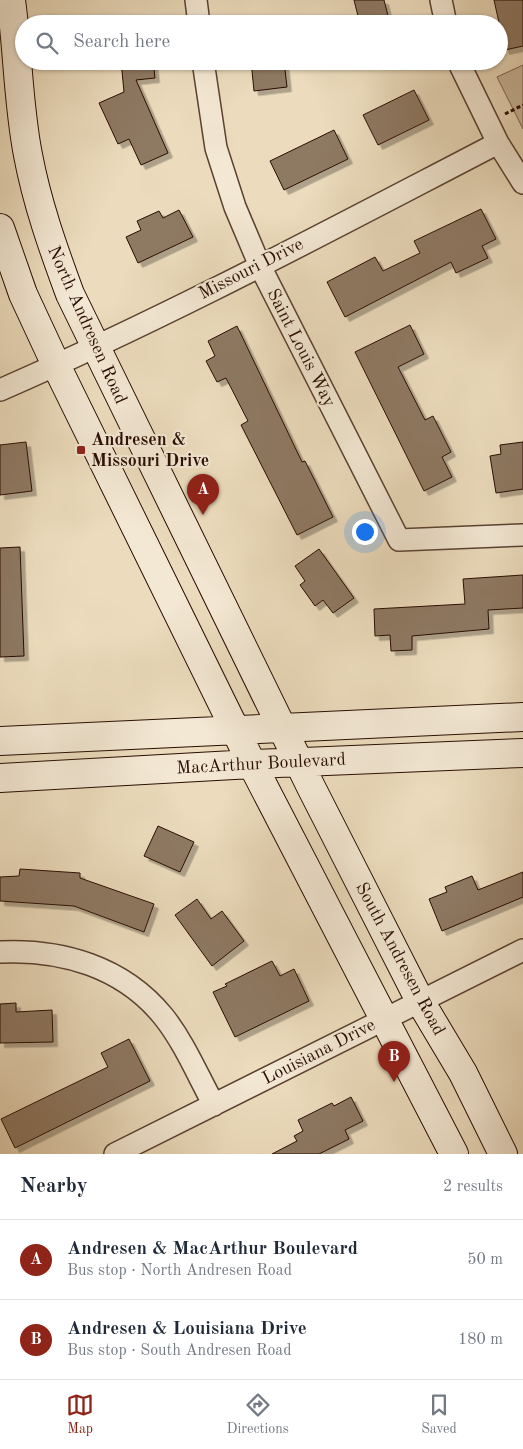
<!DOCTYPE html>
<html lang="en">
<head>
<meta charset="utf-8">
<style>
	:root { --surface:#fff; --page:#f6f6f7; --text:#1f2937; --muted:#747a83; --line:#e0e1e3; --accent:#8f2418 }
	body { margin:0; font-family:"Old Standard TT",serif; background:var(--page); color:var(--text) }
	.you { position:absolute; left:364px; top:531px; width:18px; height:18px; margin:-12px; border:4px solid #fff; border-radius:50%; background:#1a73e8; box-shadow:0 0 0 8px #1a73e833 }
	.badge { display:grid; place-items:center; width:32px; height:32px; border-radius:50%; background:var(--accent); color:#fff; font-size:16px; font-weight:700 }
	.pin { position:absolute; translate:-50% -41px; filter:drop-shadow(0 1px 2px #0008) }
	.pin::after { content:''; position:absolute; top:26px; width:18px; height:15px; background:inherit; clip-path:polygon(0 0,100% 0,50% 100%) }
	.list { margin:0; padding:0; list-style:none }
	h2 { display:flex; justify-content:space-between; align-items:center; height:65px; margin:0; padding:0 20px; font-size:21px }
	h2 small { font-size:16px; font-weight:400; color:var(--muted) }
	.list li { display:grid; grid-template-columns:32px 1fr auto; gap:15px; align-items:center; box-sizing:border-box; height:80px; padding:0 20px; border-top:1px solid var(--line) }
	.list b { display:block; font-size:19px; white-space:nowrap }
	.list p { margin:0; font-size:16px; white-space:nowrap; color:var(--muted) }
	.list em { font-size:16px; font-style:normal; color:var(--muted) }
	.icon { flex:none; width:28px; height:28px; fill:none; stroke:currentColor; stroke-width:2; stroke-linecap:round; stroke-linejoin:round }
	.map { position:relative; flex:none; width:523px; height:1154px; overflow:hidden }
	.search { position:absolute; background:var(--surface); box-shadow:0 1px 4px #0004; left:15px; right:15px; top:15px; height:55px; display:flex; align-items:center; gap:12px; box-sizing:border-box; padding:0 18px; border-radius:28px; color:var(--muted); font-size:19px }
	.sheet { height:225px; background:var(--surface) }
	nav { display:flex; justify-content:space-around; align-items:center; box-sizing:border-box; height:70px; border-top:1px solid var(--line); background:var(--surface); font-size:14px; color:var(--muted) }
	nav a { display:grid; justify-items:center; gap:2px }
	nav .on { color:var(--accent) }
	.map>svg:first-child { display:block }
	.green { fill:#cbb99d; stroke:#7a6350 }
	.building { fill:#8e7963; stroke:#290d02; filter:url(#shadow) }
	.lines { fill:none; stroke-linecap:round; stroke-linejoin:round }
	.street-casing { stroke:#5a4131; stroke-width:24 }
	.secondary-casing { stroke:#290d02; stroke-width:30 }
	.path { stroke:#290d02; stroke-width:3; stroke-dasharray:4 2.5; stroke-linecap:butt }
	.street { stroke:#f3e8d4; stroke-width:21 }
	.secondary { stroke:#f3e8d4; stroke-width:28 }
	.poi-dot { fill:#8f2418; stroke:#f3e8d4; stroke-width:2 }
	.labels { text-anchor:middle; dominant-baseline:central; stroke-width:4.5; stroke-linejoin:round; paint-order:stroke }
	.street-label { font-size:18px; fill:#290d02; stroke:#f3e8d4 }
	.poi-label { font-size:18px; font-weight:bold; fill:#290d02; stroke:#f3e8d4; text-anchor:start }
</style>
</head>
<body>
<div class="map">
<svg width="523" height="1154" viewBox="0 0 523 1154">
	<defs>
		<filter id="shadow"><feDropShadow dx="4.5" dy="4.5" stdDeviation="0" flood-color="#0004"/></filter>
	</defs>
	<rect width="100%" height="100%" fill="#ecdcbd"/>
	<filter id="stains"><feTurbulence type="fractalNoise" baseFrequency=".004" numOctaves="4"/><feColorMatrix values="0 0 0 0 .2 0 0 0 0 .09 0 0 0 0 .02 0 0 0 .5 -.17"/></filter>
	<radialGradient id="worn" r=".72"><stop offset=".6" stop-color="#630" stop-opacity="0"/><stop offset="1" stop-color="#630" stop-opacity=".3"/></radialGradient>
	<path class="green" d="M523,65V129L497,77Z"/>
	<path class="building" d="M354,0H384L390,24H360Z
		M494,0H523V46L505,50Z
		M121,61H153L155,78L136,80L168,153L141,165L129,139L118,144L99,103L124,92Z
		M251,61H284L287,87L254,91Z
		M414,90L429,120L378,145L363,115Z
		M334,130L348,159L284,190L270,161Z
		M481,209L496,239L482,246L488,258L456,273L451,262L345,317L327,282L375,257L383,271L420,253L414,241Z
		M179,210L193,237L138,263L126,237L141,230L137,221L159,211L163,218Z
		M410,325L424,354L398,367L425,420L433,416L451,452L442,457L452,477L424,491L355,352Z
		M237,326L302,462L305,461L333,517L297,535L241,425L248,421L226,378L217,382L206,361L215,356L208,341Z
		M26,442L32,491L0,495V445Z
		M523,442V489L496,493L490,456L501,454L500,445Z
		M20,547L24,656L0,657V548Z
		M319,549L354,598L333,613L323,600L315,606L300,585L305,581L295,566Z
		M523,575V608L488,610L489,629L412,636V650L391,651L390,635L375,636L374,609L465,604L463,579Z
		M158,826L194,842L180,872L144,856Z
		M20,869L80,873V878L154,904L144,932L74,906L0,901V877L19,876Z
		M523,872V897L442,931L429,899L447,892L445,887L472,876L478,890Z
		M197,899L211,919L222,911L244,941L212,966L175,915Z
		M272,961L280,976L294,969L309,1001L235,1037L213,992L227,986L225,984Z
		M16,1003V1012L52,1010L53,1042L0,1043V1004Z
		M129,1039L150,1081L15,1148L1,1119L108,1067L101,1053Z
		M351,1097L363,1121L345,1130L349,1139L319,1154H272L297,1141L294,1136L303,1131L298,1120L332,1103L334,1106Z"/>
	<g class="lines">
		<defs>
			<path id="street" d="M196,0L199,24
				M441,0L446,24
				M203,61L216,148L235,207L260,266L399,540L523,535
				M458,61L498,143L523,183
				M0,390C170,316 334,228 498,143
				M0,952C62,949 123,967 163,1016C184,1042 198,1076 214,1105
				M115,1154L523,950"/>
			<path id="secondary" d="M11,0C18,52 18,104 28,155C37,203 53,248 70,294L311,787L420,1001L463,1073L503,1154
				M0,228L23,294L56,365L252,764L454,1154
				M0,741L523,717
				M0,778L252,764L523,753"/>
		</defs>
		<use href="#street" class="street-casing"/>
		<use href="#secondary" class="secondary-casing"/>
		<path class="path" d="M505,114L523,105"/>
		<use href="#street" class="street"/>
		<use href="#secondary" class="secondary"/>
	</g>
	<rect class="poi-dot" x="76" y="445" width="10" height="10" rx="2.5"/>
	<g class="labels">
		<g class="street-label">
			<text transform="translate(251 269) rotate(-27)">Missouri Drive</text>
			<text transform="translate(87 325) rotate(66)">North Andresen Road</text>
			<text transform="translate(301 348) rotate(63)">Saint Louis Way</text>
			<text transform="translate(261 764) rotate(-3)">MacArthur Boulevard</text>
			<text transform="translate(400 959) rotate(62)">South Andresen Road</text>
			<text transform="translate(319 1052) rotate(-27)">Louisiana Drive</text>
		</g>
		<g class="poi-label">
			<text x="91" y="440">Andresen &amp;<tspan x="91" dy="21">Missouri Drive</tspan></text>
		</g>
	</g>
	<rect width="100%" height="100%" filter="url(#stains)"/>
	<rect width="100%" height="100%" fill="url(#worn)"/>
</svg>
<div class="you"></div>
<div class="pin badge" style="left:203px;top:515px">A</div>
<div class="pin badge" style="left:394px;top:1082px">B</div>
<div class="search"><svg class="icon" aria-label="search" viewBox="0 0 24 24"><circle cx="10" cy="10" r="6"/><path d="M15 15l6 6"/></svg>Search here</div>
</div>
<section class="sheet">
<h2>Nearby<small>2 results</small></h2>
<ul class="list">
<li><span class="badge">A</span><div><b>Andresen &amp; MacArthur Boulevard</b><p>Bus stop · North Andresen Road</p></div><em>50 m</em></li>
<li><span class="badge">B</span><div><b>Andresen &amp; Louisiana Drive</b><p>Bus stop · South Andresen Road</p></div><em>180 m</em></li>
</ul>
</section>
<nav>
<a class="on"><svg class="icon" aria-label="map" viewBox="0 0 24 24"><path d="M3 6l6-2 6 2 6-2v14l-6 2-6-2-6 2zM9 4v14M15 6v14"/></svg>Map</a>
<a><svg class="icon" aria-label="directions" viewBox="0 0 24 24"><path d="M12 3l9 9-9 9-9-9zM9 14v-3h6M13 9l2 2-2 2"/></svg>Directions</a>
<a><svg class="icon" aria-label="saved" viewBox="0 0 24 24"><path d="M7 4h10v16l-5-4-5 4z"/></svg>Saved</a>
</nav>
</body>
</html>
